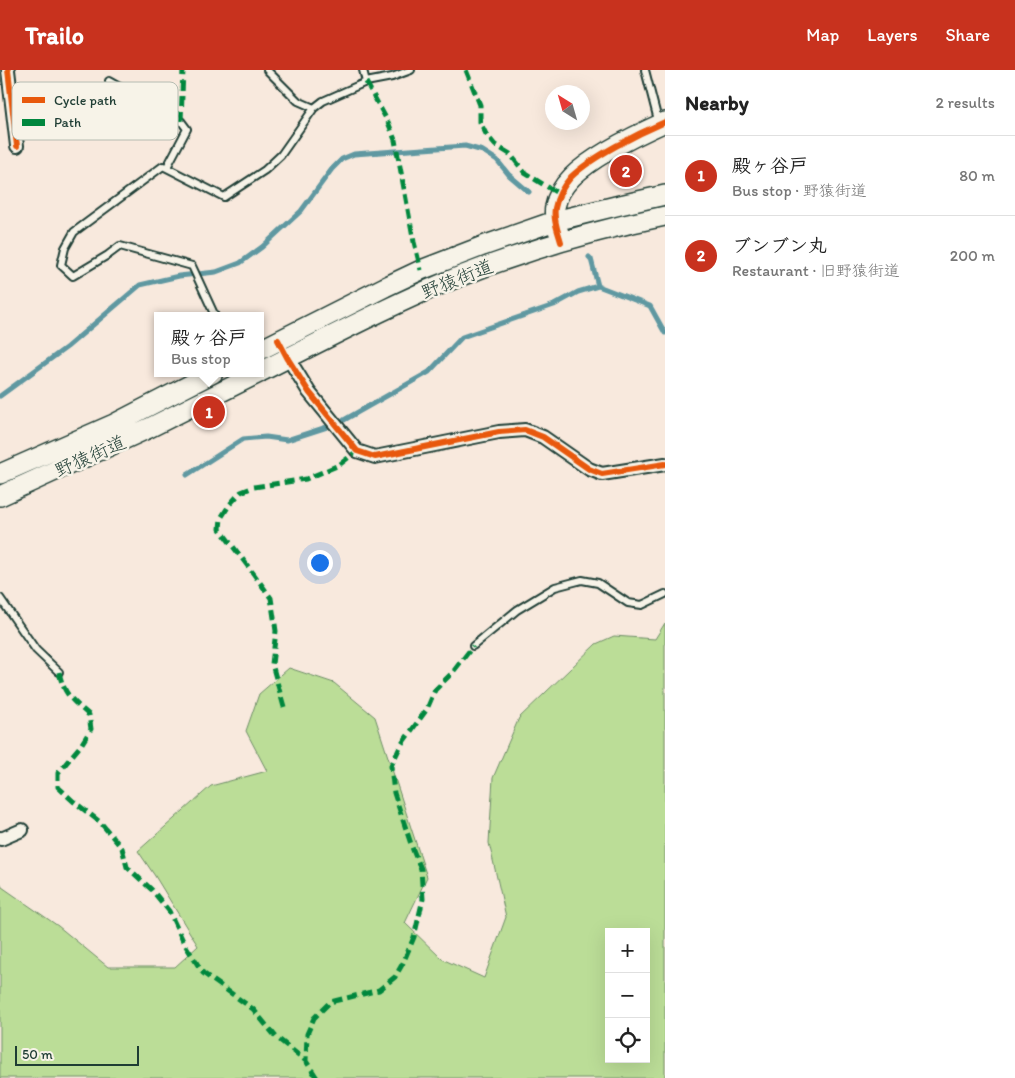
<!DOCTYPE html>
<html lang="en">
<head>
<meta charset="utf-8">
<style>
	:root { --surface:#fff; --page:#f2f2f2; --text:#222; --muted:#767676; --line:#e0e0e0; --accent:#c8321e }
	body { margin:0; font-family:Itim,"Klee One",sans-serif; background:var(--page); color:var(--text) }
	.controls { position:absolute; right:15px; bottom:15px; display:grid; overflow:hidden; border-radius:0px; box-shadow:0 5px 20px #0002 }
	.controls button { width:45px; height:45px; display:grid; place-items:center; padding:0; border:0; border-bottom:1px solid var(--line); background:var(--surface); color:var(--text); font:25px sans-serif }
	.compass { position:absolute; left:545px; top:15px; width:45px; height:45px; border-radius:50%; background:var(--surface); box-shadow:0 5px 20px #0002; rotate:323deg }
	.scale { position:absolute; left:15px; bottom:12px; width:124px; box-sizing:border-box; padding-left:5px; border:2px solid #1f3d34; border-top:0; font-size:14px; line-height:18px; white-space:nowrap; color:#1f3d34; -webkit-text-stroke:4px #f7f3e8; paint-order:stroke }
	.you { position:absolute; left:319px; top:492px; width:18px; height:18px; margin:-12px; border:4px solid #fff; border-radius:50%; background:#1a73e8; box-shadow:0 0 0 8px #1a73e833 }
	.badge { display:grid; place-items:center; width:32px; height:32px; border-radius:50%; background:var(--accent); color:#fff; font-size:16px; font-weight:700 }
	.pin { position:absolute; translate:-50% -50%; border:2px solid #fff; box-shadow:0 1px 5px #0006 }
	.popup { position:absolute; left:154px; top:242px; width:110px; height:65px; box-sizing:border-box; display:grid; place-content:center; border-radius:0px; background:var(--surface); filter:drop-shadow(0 1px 4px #0005); font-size:16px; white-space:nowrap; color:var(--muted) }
	.popup b { font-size:19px; color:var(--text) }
	.popup::after { content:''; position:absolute; left:50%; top:100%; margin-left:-10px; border:10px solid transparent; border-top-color:var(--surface) }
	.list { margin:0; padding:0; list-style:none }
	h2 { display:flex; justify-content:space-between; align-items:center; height:65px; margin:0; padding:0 20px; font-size:21px }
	h2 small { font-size:16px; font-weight:400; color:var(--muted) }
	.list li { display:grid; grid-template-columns:32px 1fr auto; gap:15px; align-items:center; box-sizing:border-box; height:80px; padding:0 20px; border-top:1px solid var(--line) }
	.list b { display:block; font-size:19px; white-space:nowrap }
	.list p { margin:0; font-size:16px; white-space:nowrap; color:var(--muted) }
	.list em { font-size:16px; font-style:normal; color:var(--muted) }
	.icon { flex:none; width:28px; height:28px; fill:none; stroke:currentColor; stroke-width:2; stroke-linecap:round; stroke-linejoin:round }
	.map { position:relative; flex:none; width:665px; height:1008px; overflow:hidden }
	header { display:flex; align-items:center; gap:30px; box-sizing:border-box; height:70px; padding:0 25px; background:var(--accent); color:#fff }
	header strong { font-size:24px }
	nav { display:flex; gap:28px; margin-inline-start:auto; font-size:18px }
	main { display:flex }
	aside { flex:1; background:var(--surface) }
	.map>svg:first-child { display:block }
	.green { fill:#bbdd97; stroke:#6d8d66; fill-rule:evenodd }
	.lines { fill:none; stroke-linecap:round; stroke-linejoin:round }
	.stream { stroke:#5f98a1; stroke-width:5 }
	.lane-casing { stroke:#1f3d34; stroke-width:10 }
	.street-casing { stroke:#1f3d34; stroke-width:16 }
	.secondary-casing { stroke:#1f3d34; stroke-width:22 }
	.lane { stroke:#f7f3e8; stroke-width:6 }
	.street { stroke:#f7f3e8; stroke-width:12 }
	.secondary { stroke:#f7f3e8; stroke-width:19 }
	.quiet { stroke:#00873e; stroke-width:5; stroke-dasharray:10 5; stroke-linecap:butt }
	.cycleway-casing { stroke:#f7f3e8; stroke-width:9 }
	.cycleway { stroke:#e8590c; stroke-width:6 }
	.labels { text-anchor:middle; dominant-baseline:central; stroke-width:5; stroke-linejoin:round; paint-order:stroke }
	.street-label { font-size:19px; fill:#1f3d34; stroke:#f7f3e8 }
	.key { fill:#f7f3e8; stroke:#b6bcb2; stroke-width:1 }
	.key-label { font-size:14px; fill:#1f3d34 }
</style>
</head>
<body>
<header>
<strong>Trailo</strong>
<nav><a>Map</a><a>Layers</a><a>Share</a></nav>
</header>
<main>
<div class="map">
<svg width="665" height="1008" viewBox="0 0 665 1008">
	<rect width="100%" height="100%" fill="#f8e9dd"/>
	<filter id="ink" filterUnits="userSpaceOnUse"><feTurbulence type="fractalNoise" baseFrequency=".02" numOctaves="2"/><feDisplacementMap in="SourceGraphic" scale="10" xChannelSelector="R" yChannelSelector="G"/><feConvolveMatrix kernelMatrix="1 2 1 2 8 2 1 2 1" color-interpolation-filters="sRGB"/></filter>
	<g filter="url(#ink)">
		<path class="green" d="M665,553V1008H0V813L2,817L58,856L108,897H175L198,876L155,806L138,781L211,716L267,701L246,661L259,624L289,598L334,613L375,647L427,807L405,853L442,889L484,908L506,847L489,773L493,708L519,648L596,574L614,566L655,569ZM609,862H646V989H609Z"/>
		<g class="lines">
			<path class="stream" d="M589,187L591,189L598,216L650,236L665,263
				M0,326L67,277L140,215L179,206L216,202L240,193L262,177L301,141L332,99L342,89L354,84L465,76L483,81L497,90L509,105L529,122
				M344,350L429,302L462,267L554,235L578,222L598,216
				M187,405L243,369L266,367L287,370L327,357"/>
			<defs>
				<path id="lane" d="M267,0L298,31L314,38
					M363,0L366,12
					M645,0L659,54
					M109,11L181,51L187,59L167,97
					M215,246L192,196L120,176L108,185L73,206L61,195L65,178L74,162L163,96L224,127L265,100L281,85L314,38L323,31L366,12L392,7L411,0
					M0,528L36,580L59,602
					M473,576L517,540L555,517L582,510L598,513L628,533L642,535L665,524"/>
				<path id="street" d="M8,0L17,76
					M285,283L309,322L357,381L375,387L499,362L525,360L543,367L589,399L602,404L665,394
					M0,768L1,769L22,760"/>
				<path id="secondary" d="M559,163C556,155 553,146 555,137C557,126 564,115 572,107C594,85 636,65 665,52
					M260,280L385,217L421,200L483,176L555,151L620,135L665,125
					M260,302C326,269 390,235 458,207C525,181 595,160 665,146
					M0,404L114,354L213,303
					M0,426L149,358L259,303"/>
			</defs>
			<use href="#lane" class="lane-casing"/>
			<use href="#street" class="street-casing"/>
			<use href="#secondary" class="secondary-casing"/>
			<use href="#lane" class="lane"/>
			<use href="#street" class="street"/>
			<use href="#secondary" class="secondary"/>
			<path class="quiet" d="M466,0L480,35V52L486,64L495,75L510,84L525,103L559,124
				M366,12L388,52L395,70L414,172L421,200
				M181,51L183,0
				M59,602C64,625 72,630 89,645L91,659L81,675L58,703V717L73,731L100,752L122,778L127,797L152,820L169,841L184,873L203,903L253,939L276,967L306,991
				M284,637L272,594L276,561L271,528L253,503L220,459L221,448L230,434L241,422L254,417L306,409L339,395L357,381
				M317,1008L306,991L307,964L314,948L330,932L379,920L395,907L403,893L414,867L423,829L421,799L413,780L394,723L391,696L401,675L427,639L435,620L453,602L473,576"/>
			<defs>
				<path id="cycleway" d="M8,0L17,76
					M561,172C558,161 553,150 555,138C557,127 564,115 571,107C593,86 637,64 665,52
					M278,270L288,289L309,322L357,381L375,387L499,362L525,360L543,367L589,399L602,404L665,394"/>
			</defs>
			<use href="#cycleway" class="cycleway-casing"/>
			<use href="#cycleway" class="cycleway"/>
		</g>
	</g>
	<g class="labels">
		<g class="street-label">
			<text transform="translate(457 209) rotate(-22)">野猿街道</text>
			<text transform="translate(90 386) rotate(-24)">野猿街道</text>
		</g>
	</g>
	<rect x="12" y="12" width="166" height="58" rx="8" class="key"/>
	<rect x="22" y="27" width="23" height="6" fill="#e8590c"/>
	<rect x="22" y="49" width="23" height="7" fill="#00873e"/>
	<g class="key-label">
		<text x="54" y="35">Cycle path</text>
		<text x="54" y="57">Path</text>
	</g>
</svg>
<div class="controls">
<button>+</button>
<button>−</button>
<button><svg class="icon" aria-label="locate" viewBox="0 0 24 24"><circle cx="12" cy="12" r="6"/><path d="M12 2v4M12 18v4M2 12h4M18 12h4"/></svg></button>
</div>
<svg class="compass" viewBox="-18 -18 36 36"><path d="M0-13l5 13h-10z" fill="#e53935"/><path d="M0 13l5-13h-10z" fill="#767676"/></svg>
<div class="scale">50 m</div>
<div class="you"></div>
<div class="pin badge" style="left:209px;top:342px">1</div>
<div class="popup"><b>殿ヶ谷戸</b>Bus stop</div>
<div class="pin badge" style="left:626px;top:101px">2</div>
</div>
<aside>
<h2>Nearby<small>2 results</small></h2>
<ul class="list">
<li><span class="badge">1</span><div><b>殿ヶ谷戸</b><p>Bus stop · 野猿街道</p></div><em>80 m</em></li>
<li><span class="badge">2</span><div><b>ブンブン丸</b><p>Restaurant · 旧野猿街道</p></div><em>200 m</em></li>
</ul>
</aside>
</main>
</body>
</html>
